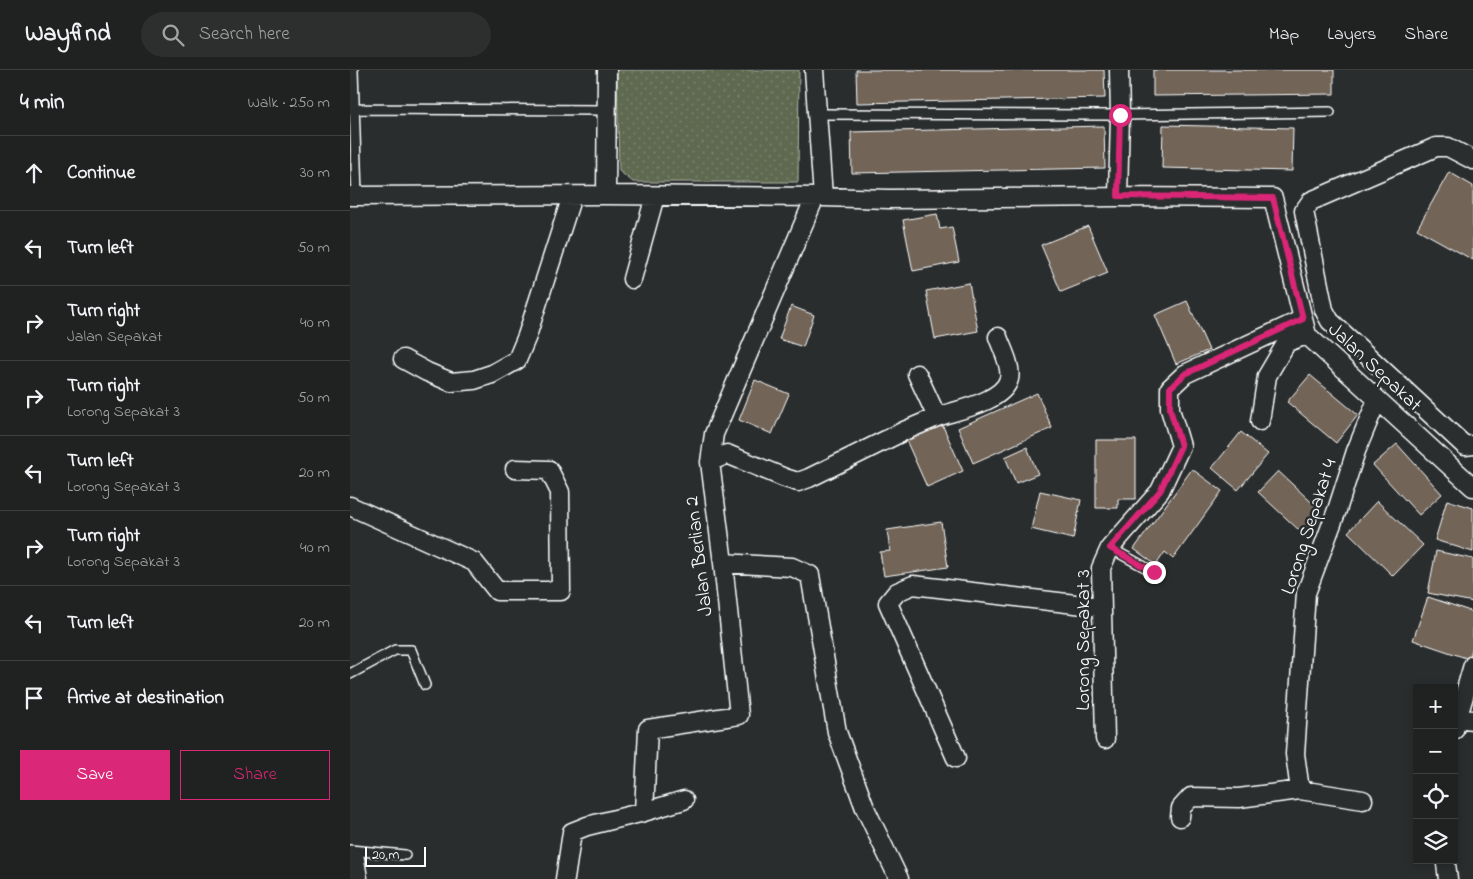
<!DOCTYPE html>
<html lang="en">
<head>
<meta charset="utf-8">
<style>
	:root { --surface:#202222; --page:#2d2f2f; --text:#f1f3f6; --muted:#a2a4a5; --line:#3d3f40; --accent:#db2777 }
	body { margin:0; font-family:"Indie Flower",sans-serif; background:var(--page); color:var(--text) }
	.controls { position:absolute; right:15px; bottom:15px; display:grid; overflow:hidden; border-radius:0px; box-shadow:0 2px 8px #0003 }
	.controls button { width:45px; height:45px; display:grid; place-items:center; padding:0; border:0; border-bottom:1px solid var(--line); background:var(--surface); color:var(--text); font:25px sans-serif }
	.scale { position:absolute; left:15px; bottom:12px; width:61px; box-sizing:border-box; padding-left:5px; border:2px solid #fff; border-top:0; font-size:14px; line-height:18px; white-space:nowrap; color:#fff; -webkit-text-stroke:4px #2a2d2e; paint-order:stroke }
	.stop { position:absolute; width:15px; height:15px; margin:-11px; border:4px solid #db2777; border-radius:50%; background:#fff }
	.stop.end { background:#db2777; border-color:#fff; box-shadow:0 1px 5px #0008 }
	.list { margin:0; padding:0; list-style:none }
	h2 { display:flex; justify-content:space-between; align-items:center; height:65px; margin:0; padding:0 20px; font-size:21px }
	h2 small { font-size:16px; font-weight:400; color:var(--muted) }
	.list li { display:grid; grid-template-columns:32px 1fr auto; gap:15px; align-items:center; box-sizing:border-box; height:75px; padding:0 20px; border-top:1px solid var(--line) }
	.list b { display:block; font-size:19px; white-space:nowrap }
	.list p { margin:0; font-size:16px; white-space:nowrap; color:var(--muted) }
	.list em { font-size:16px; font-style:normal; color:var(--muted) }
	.actions { display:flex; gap:10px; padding:15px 20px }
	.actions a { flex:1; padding:11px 0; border:1px solid var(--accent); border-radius:0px; text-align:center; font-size:18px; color:var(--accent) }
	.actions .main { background:var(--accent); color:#fff }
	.icon { flex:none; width:28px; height:28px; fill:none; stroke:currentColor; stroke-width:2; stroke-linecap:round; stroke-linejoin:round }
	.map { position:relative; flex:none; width:1123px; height:809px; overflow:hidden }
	header { display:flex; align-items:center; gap:30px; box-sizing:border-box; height:70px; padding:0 25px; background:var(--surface); border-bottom:1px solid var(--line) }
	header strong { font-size:24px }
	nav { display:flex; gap:28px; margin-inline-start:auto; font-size:18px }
	.search { width:350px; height:45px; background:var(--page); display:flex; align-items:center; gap:12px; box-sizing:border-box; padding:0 18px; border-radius:28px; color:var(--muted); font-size:19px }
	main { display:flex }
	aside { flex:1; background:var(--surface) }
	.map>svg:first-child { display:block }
	.park { fill:url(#park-dots); stroke:#afb4a8 }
	.building { fill:#726558; stroke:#fff }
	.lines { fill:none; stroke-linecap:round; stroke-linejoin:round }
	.lane-casing { stroke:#fff; stroke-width:12 }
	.street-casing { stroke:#fff; stroke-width:21 }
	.primary-casing { stroke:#fff; stroke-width:31 }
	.lane { stroke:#2a2d2e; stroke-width:9 }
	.street { stroke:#2a2d2e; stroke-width:18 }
	.primary { stroke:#2a2d2e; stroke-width:28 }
	.route { stroke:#db2777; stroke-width:6 }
	.labels { text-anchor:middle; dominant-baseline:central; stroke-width:5; stroke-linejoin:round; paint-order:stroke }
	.street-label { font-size:20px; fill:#fff; stroke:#2a2d2e }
</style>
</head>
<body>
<header>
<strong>Wayfind</strong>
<div class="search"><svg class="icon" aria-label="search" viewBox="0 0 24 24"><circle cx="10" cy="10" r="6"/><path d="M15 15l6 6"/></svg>Search here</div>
<nav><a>Map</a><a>Layers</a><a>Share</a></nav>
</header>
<main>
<aside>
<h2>4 min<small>Walk · 250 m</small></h2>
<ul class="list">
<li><svg class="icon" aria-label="ahead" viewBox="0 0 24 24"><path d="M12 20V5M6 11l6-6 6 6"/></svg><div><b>Continue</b></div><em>30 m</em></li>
<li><svg class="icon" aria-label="left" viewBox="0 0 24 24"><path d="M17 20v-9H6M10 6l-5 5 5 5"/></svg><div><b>Turn left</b></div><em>50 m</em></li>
<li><svg class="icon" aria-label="right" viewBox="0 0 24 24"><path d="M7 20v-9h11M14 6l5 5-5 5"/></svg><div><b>Turn right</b><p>Jalan Sepakat</p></div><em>40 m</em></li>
<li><svg class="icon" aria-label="right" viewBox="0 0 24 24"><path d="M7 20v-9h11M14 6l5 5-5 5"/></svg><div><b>Turn right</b><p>Lorong Sepakat 3</p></div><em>50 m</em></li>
<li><svg class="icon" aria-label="left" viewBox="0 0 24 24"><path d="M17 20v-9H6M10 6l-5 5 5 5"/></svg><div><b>Turn left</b><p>Lorong Sepakat 3</p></div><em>20 m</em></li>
<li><svg class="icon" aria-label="right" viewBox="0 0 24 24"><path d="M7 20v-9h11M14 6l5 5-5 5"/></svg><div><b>Turn right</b><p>Lorong Sepakat 3</p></div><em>40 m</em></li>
<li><svg class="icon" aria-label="left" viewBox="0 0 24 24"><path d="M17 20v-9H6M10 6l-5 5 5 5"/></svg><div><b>Turn left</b></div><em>20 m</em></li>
<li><svg class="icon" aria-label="arrive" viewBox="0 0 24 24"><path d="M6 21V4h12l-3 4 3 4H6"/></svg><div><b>Arrive at destination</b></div></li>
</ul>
<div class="actions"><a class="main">Save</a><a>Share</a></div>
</aside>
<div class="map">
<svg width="1123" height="809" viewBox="0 0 1123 809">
	<defs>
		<pattern id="park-dots" width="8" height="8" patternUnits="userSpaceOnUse" patternTransform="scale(1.25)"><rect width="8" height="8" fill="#5f6950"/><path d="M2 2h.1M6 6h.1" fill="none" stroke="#77806a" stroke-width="1.8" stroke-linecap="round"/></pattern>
	</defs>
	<rect width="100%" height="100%" fill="#2a2d2e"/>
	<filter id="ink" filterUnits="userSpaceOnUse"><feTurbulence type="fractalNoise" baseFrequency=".02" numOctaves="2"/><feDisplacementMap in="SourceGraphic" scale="10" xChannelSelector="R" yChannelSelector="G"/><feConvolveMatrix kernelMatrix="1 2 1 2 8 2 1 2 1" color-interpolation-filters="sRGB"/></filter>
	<g filter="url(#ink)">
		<path class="park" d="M267,0H449L448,112H283L269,101Z"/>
		<path class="building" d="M506,0H754L755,28L507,33Z
			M803,0H984V24L803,26Z
			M813,55L943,58L942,101L812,98Z
			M754,56L755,98L502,103L501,62Z
			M1099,102L1123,116V190L1067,159Z
			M587,144L590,159L602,157L609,192L563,201L553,150Z
			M738,156L758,203L711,222L691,175Z
			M619,213L628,261L585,269L576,221Z
			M837,231L859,280L826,294L805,245Z
			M441,236L464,245L453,277L429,269Z
			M960,305L1008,345L986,373L937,332Z
			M405,310L439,324L422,364L389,350Z
			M687,323L702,358L623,393L608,358Z
			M592,354L613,401L577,417L556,370Z
			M891,362L918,384L888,420L862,398Z
			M746,370H786V429H768V438H746Z
			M1047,374L1092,424L1069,445L1023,395Z
			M677,377L688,404L666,413L655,387Z
			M842,399L872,421L823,489L815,482L806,495L784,479Z
			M928,401L971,441L951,462L908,422Z
			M690,421L731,430L723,469L681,459Z
			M1097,430L1123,438V482L1085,470Z
			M1027,431L1073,475L1043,506L998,462Z
			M591,452L598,497L534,506L530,482L540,481L537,460Z
			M1086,481L1123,489V532L1078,523Z
			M1078,527L1123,542V576L1119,589L1063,570Z"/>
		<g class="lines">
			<defs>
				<path id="lane" d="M3,0L7,126
					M0,39L257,40
					M468,44L770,45L980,42
					M760,478L804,502
					M0,604L45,580H61L75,615
					M0,780L55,785"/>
				<path id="street" d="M464,0L473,127
					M1123,90L1098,77H1086L961,131L954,141L974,240L980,251L1115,376L1123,375
					M256,125L257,0
					M0,126L256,125L473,127L539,129L768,127L923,128L957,265L1123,417
					M768,127L770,45L769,0
					M282,209L305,126
					M53,289L77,302L101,312L124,310L142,304L167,290L177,266L222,126
					M567,304L587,347C607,340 653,332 659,309C662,296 652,279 648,267
					M910,351L917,306L937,272L957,265
					M360,392L377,384L435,408L448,412L459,408L554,361L587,347
					M0,436L124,492L147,521H211L210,422L199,400L165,399
					M373,493L442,497L460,505L487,662L515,738L549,809
					M1108,648L1123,650
					M1104,660L1123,595
					M755,669L751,498L760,478L810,421L831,376L820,339V318L835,304L953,249
					M606,688L538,533L547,522L563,515L751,537
					M950,720L945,684L956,523L987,440L1006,381L1027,330
					M334,730L294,742L298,659L389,645L373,493L360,392L364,364L465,127
					M830,747L831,738L841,727L889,728L950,720L1013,730
					M1096,794L1098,809
					M215,809L222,762L237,756L294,742"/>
				<path id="primary" d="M0,790L3,809"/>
			</defs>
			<use href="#lane" class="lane-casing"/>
			<use href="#street" class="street-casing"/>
			<use href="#primary" class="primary-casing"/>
			<use href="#lane" class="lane"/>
			<use href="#street" class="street"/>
			<use href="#primary" class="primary"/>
		</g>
	</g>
	<g class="lines" filter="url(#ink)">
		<path class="route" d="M770,45L768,126L923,128L953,249L835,304L820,318V339L831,376L810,421L760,478L804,502"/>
	</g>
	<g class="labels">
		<g class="street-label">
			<text transform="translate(1024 298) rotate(43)">Jalan Sepakat</text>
			<text transform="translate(960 457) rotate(-72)">Lorong Sepakat 4</text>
			<text transform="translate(350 486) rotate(-97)">Jalan Berlian 2</text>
			<text transform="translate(734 570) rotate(-90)">Lorong Sepakat 3</text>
		</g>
	</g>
</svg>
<div class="controls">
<button>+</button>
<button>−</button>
<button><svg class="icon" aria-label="locate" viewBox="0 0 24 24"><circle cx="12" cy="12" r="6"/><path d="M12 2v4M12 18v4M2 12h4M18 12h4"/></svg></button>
<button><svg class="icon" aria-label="layers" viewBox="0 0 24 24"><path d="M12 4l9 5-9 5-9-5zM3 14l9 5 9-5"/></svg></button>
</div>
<div class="scale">20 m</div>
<div class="stop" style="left:770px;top:45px"></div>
<div class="stop end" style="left:804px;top:502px"></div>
</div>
</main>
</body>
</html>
